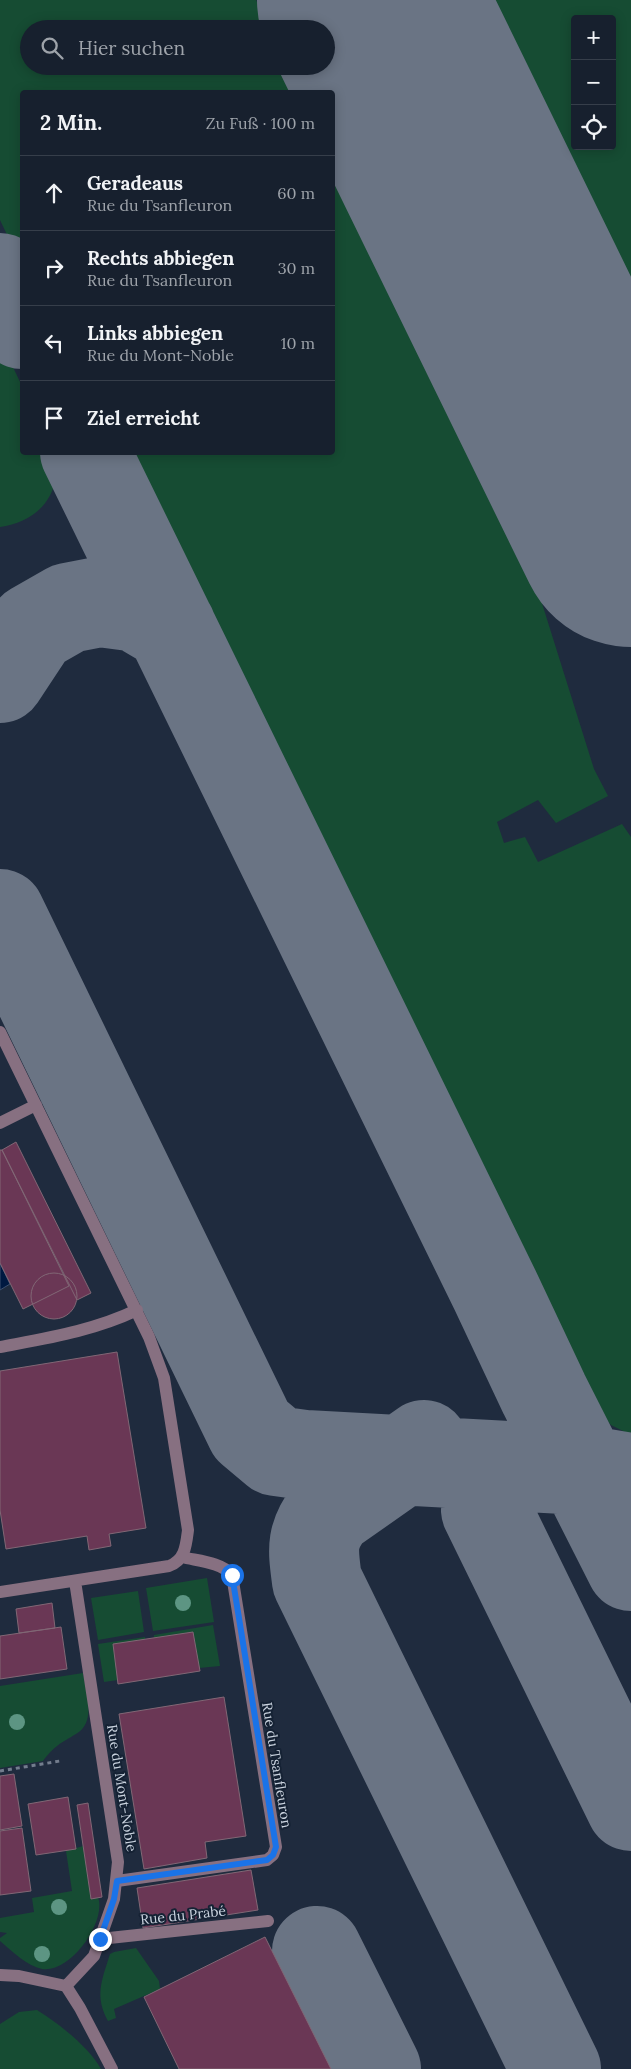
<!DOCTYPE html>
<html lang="de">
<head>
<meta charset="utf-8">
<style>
	:root { --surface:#17202e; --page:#202836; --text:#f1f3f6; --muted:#9ea3aa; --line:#363e4a }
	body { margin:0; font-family:Lora,serif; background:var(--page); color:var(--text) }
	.controls { position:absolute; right:15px; top:15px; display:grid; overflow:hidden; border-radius:5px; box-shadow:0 2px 12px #0003 }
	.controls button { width:45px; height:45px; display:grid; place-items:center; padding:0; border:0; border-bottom:1px solid var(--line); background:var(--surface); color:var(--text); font:25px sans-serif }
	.stop { position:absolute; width:15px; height:15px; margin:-11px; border:4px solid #1a73e8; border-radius:50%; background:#fff }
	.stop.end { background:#1a73e8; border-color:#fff; box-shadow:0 1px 5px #0008 }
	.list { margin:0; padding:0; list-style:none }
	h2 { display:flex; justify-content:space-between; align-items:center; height:65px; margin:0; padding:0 20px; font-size:21px }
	h2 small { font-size:16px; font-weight:400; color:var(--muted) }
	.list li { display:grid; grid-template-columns:32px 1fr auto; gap:15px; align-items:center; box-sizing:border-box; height:75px; padding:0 20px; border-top:1px solid var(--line) }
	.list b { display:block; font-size:19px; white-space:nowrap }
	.list p { margin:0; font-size:16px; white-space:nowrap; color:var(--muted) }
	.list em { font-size:16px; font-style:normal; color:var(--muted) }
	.icon { flex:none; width:28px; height:28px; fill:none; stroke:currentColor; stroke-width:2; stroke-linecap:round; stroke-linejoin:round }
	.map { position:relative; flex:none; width:631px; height:2069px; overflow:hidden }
	.search { position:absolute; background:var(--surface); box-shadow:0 2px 12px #0003; left:20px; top:20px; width:315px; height:55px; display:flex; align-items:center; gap:12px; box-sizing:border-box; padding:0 18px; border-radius:28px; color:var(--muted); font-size:19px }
	.panel { position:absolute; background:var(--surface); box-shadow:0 2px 12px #0003; left:20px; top:90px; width:315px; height:365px; border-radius:5px }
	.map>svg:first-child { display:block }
	.green { fill:#164c33; fill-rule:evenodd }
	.water { fill:#001941; stroke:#3d5170 }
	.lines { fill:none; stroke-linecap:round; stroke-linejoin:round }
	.taxiway { stroke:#6a7484; stroke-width:90 }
	.runway { stroke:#6a7484; stroke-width:226 }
	.building { fill:#6a3755; stroke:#816775 }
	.path { stroke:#737d8d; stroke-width:3; stroke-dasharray:4 4; stroke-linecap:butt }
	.minor { stroke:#877081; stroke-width:12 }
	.tree { fill:#5d9583 }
	.route { stroke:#1a73e8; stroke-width:6 }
	.labels { text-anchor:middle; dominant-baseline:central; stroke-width:4; stroke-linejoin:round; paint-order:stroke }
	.street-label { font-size:14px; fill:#cad3df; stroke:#152234 }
</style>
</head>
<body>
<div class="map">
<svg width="631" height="2069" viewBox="0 0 631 2069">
	<rect width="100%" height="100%" fill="#1f2b3e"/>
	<path class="green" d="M0,0H256L270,29H29V66H289L301,92H22V266L0,220Z
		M483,0H631V301ZM575,19H612V146H575Z
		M333,156L524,546L594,769L608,796L556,823L538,800L497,822L504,843L525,837L538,862L622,824L631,837V1435L611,1425L573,1387L545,1336L113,453L332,452Z
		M0,340L22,386V452L54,453C55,460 57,469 56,476C52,506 29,523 0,527Z
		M207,1578L214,1622L153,1631L146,1588Z
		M138,1591L144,1632L98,1640L91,1598Z
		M213,1625L220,1666L199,1668L193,1632L154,1638V1635Z
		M145,1637V1640L113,1645L118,1680L104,1682L98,1644Z
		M83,1673C86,1692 97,1722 76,1734C61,1743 54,1746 43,1761L0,1768V1686Z
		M83,1846L91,1898L98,1897C107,1922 70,1974 42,1969C27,1966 12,1951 0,1941V1938L7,1933L0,1932V1918L34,1912L32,1898L72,1891L66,1851Z
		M136,1948L159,1981L160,1989L114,2009L116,2018L108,2021C94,1996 102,1980 110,1954L114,1952Z
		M37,2010C58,2023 89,2047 101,2069H0V2024L19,2012Z"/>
	<path class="water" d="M0,1263L10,1284L0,1290Z"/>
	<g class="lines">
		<path class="taxiway" d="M0,278L22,324
			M561,392C582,425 601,460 631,487
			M85,452L495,1290L544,1394L631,1566
			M0,678L33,628L68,608L99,602L137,607L171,627
			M0,914L251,1430L276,1451L305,1455L582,1470L631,1478
			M424,1445L330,1511C310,1537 313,1549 317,1581L556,2069
			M486,1510L631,1806
			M317,1951L376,2069"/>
		<path class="runway" d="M370,0L631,534"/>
	</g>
	<path class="building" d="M16,1142L91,1293L77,1300L2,1150Z
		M0,1150H2L69,1286L23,1309L0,1263Z
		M31 1296a23 23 0 1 1 46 0a23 23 0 1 1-46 0Z
		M117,1352L146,1528L109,1534L111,1546L89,1550L87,1536L6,1549L0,1510V1371Z
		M52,1603L55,1628L19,1633L16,1609Z
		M61,1627L67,1669L0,1679V1636Z
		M193,1632L200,1671L118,1684L113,1644Z
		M224,1697L246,1836L205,1842L207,1858L144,1869L119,1714Z
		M14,1774L22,1826L0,1830V1776Z
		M68,1797L76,1849L36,1855L28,1804Z
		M88,1803L102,1897L91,1899L77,1805Z
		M22,1828L31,1891L0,1895V1831Z
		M251,1870L258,1910L143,1928L137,1888Z
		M265,1937L331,2069H179L144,1997Z"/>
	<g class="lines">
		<path class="path" d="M0,1771L60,1761"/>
		<path class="minor" d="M0,1032L149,1337L164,1378L188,1530C186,1546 185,1560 169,1566L0,1592
			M0,1123L36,1105
			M0,1347C47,1338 93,1331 137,1310
			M117,1881L267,1860L273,1855L276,1847L232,1575C221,1562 198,1561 182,1557
			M100,1939L268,1921
			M0,1975L19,1976L66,1986L80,2008L112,2069
			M66,1986L94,1956L114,1899L118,1862L75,1581"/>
	</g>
	<g class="tree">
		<circle cx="183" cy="1603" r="8"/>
		<circle cx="17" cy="1722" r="8"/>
		<circle cx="59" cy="1907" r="8"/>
		<circle cx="42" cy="1954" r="8"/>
	</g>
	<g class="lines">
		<path class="route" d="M100,1939L114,1899L117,1881L267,1860L273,1855L276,1847L232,1575"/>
	</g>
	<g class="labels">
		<g class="street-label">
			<text transform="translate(277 1765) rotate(81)">Rue du Tsanfleuron</text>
			<text transform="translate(122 1788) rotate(81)">Rue du Mont-Noble</text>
			<text transform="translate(183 1915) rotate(-6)">Rue du Prabé</text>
		</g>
	</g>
</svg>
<div class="controls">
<button>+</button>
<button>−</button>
<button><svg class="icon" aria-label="locate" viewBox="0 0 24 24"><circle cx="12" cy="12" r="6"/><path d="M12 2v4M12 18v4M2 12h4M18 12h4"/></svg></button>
</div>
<div class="stop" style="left:232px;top:1575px"></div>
<div class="stop end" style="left:100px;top:1939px"></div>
<div class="search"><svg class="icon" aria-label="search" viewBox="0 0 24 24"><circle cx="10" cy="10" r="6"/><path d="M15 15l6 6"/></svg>Hier suchen</div>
<section class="panel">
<h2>2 Min.<small>Zu Fuß · 100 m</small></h2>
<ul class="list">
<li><svg class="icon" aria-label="ahead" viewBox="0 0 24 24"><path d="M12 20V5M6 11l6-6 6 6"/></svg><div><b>Geradeaus</b><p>Rue du Tsanfleuron</p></div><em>60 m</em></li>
<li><svg class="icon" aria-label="right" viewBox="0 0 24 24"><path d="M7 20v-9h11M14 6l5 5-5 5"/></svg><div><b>Rechts abbiegen</b><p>Rue du Tsanfleuron</p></div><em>30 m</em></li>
<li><svg class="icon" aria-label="left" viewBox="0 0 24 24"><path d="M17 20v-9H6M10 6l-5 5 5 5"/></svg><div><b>Links abbiegen</b><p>Rue du Mont-Noble</p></div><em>10 m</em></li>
<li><svg class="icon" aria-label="arrive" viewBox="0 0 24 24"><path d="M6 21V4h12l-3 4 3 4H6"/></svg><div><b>Ziel erreicht</b></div></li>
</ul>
</section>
</div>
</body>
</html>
